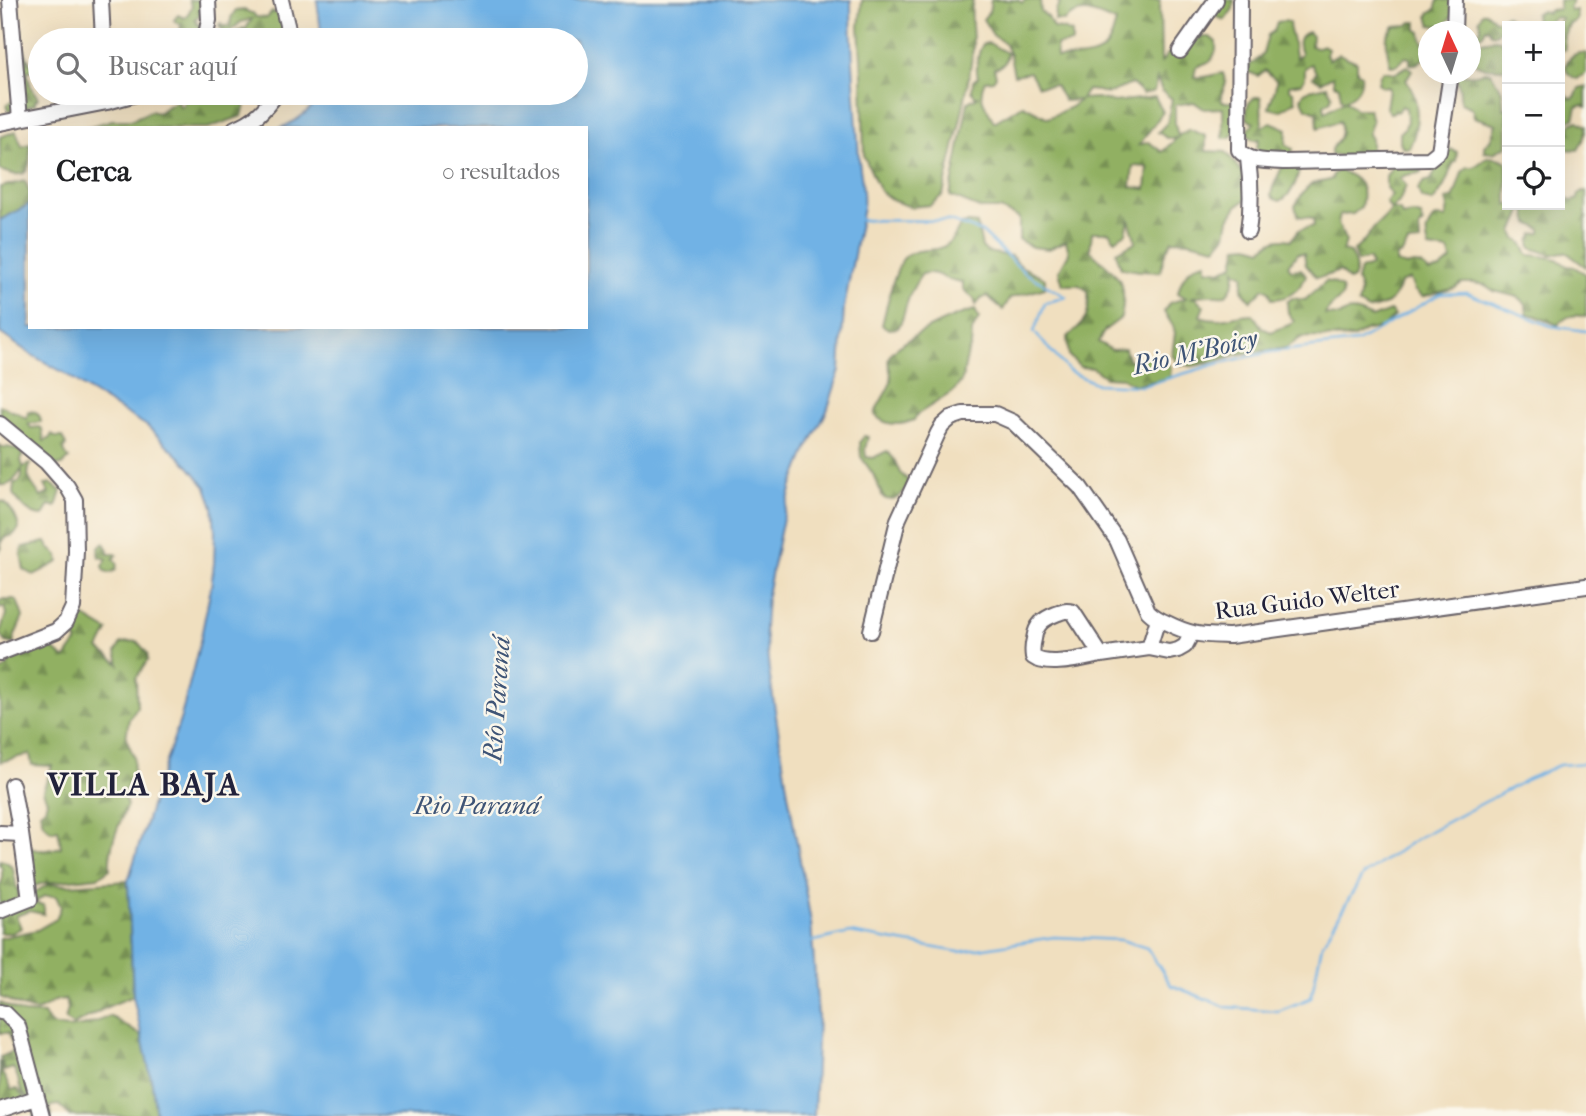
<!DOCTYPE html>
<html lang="es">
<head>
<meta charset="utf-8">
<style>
	:root { --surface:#fff; --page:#f6f6f6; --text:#202124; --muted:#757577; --line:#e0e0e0 }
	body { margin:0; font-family:"IM FELL French Canon",serif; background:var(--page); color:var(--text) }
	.controls { position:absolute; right:21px; top:21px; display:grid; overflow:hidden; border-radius:0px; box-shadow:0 7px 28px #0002 }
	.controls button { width:63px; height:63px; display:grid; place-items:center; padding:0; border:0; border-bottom:2px solid var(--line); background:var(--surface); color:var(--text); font:35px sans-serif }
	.compass { position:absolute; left:1418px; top:21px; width:63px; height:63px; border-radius:50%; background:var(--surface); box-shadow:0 7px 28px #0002; rotate:356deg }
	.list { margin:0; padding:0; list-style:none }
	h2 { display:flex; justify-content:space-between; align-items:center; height:91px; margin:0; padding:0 28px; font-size:30px }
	h2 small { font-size:23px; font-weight:400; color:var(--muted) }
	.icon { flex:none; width:38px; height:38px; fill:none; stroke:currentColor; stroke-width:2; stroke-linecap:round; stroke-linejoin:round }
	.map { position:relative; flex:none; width:1586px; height:1116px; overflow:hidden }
	.search { position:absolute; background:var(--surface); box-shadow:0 7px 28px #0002; left:28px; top:28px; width:560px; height:77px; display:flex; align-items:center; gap:18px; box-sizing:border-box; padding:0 24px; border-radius:38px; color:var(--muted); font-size:26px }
	.panel { position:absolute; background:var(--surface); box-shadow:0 7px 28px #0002; left:28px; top:126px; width:560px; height:203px; border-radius:0px }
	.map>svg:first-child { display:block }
	.forest { fill:url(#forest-firs); stroke:#5a694e; stroke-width:2; fill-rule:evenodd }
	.water { fill:#71b2e5; stroke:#4a6a90; stroke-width:2 }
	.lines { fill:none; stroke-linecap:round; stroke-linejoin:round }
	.stream { stroke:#71b2e5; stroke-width:2.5 }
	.minor-casing { stroke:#6a6469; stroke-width:18 }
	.minor { stroke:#fff; stroke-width:14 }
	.labels { text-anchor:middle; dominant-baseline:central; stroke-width:5; stroke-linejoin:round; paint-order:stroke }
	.street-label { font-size:24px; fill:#22223b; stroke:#fbf7ec }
	.water-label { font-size:26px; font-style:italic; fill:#3e5476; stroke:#fbf7ec }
	.district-label { font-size:32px; font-weight:bold; letter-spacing:2px; fill:#22223b; stroke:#fbf7ec }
</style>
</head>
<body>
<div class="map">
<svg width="1586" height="1116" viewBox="0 0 1586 1116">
	<defs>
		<pattern id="forest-firs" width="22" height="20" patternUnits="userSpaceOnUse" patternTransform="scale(1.75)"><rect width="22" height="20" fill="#91b062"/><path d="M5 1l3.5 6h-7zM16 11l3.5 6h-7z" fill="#768f52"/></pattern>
	</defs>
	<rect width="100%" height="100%" fill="#fbf7ec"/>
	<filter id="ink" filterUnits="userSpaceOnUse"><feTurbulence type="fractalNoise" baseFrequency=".0143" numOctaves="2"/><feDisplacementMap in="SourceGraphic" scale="14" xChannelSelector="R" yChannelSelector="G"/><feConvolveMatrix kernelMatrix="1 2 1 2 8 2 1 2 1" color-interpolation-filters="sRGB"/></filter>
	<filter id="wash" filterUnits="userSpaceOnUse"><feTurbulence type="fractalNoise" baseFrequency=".00686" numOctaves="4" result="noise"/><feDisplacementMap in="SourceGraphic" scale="28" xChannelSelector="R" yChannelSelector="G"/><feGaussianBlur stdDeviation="1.57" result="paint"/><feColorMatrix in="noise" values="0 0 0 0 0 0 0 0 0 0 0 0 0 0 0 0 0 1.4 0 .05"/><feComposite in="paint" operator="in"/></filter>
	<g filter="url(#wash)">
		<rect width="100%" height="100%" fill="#f0dfbf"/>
		<path class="forest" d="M189,0H202V13L195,19L198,25H201L198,36L199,40H173L180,32L181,25L174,20L178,15L184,18L186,17L192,7Z
			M862,0H973C969,17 974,32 973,49C967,98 954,147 943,195L930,205L911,207L894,201L880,191L864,156L862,75L859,27Z
			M991,0H1018L1022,3L1025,0H1040L1041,12L1048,17L1053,28L1062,29L1072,33V43L1056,45L1057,58C1074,57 1099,61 1109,43C1112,37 1114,28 1116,22C1095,15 1084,4 1064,21L1055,20L1056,10L1060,4L1057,0H1160L1161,62L1214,0H1234L1233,9L1225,20L1212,15L1208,26L1199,37H1210L1216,42V51L1211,61L1196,67L1194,77C1204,79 1213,74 1223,73L1226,83L1221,95L1222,102H1235V131L1230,138H1223V108L1204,109L1194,102L1175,105V124L1178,136L1189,129L1206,136V151L1226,152L1244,175L1247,199L1237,206L1229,219L1226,235L1216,247L1189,241L1172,240L1165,253L1160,272L1140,271L1121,268L1116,252L1136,242L1129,220L1126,233L1115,240L1109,232H1092L1090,250C1117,277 1129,277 1121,318L1105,330L1098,342L1112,350L1125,349L1129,360L1136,363L1148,356L1163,360L1171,367L1170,378L1134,385L1122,378L1105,377L1093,368L1080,367L1069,356L1067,338C1087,320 1090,317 1088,291L1079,285H1063L1059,271L1069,253L1066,241L1049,249L1032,247L1019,240V218L1000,209H982L950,196L968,102L979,96H975L972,91L973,81L978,77C975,68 978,52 983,44L989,43L1007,53C1006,63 1004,66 994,68L996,76L993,80L985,81C976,97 987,107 994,122L1023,105L1048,118L1071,107L1080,100L1064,101L1055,85L1038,86L1030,72L1014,75L1010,55L1004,43L993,35L983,19L989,12ZM1157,79L1162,91L1172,99L1167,123L1158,132L1167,138H1177L1162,152L1149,142L1139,145L1163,112L1155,97L1114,102L1097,98L1081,99L1087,90L1098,91L1107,94L1132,84L1143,94L1154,91ZM1133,166L1148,167L1146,189L1131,187Z
			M1438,0H1450L1452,16L1446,24L1437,26L1431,25L1428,16L1430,13L1435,10Z
			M1559,0H1572V3L1569,8L1571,11L1576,10L1577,19L1569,25L1564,35L1565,49L1560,51V26H1554V24L1560,22L1561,18C1554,16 1550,19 1546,25L1541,26L1536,23L1535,14L1542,11L1547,13L1550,10L1559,9Z
			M244,10L251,13H253L256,17L267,18L272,12L281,15C281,19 283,23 283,26C281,45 250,40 237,40L235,33L243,28L248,39L245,30L252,19L241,22L229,32H223L219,25L221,23L223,26H230L231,18L235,11Z
			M1486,12L1495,20H1499L1506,15L1509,17L1498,32L1495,34L1491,33L1489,29L1486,28L1483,34L1471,41V34L1480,31L1481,28L1479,19L1482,13Z
			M1284,21L1289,22C1289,30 1290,31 1292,37C1294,44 1293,51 1296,58L1301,54C1297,44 1297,35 1308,32L1312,36L1311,46L1315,48L1323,45L1328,48L1326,55L1329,60L1339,54L1357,62V71L1361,74C1363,87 1355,95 1345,100L1356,109H1369L1372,122L1368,134L1371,139V150L1357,158L1331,155V149C1339,141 1343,133 1340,121L1318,128L1317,112L1306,108L1301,98L1305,91L1327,86L1332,95L1330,101L1324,105L1325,112L1344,101L1341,98L1339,86L1334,84L1333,76L1321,82L1313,77L1316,72L1311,64L1305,68V78L1301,83L1289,85V89L1293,91L1296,101L1280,111L1269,108C1271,95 1277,93 1276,80L1265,70L1258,76L1246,71C1250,61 1258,62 1263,53C1265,48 1266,41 1268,35L1274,31L1277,22Z
			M1412,22H1417V30L1421,32L1422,39L1428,52C1424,59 1418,66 1410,64V59L1408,57L1404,58L1398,65L1391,66C1388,60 1386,42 1387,37C1387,35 1393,28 1394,26L1408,25Z
			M1494,39L1500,40L1507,47V66L1503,69L1485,68L1476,64L1474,60V45C1480,40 1487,43 1494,39Z
			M22,46L30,63L33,66V70L29,71L27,73L31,87L38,98L35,101V104L28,106L25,111L16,113L8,111L6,105L13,101L17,49Z
			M1578,53H1586V73L1577,79C1560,72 1564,59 1578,53Z
			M1407,66L1412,70L1406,80C1421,99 1419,128 1409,148H1403L1400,142V133C1409,126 1407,119 1406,108L1402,106L1398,111L1390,113L1386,108L1389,89L1387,86L1383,87L1378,83L1380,75L1383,71L1396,73Z
			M1485,72L1491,73C1494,80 1501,86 1502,92C1503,98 1503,103 1504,109L1507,108V146L1493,153L1484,152V146L1490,141L1496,124L1474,117L1472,108L1461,103C1459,97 1461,91 1459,86C1457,80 1456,80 1456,74L1471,75Z
			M1586,86V107L1582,105L1577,107L1574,119L1569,120L1566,117L1560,116V94L1565,93L1570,98L1575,97L1579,88Z
			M191,93H238L245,105L242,116L208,128H84L112,120H131L151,111L157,113C165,109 170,103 178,101L180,107L183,105L186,95Z
			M1255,97H1261L1262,127L1271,122L1287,129L1286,145L1293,149L1291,157L1261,153L1257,147L1259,139L1253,140L1246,133L1254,122L1247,119C1246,108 1246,104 1255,97Z
			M1578,121L1586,126L1583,141L1578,150L1560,149V138L1568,137L1571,124Z
			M16,131L22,146L30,144C30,169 30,182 0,170V137Z
			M1450,149L1457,152L1456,161C1449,167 1450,174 1446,182C1443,189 1438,195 1433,202L1421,198L1418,189L1424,182L1431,180L1435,172L1429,164L1439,156L1444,155Z
			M1488,157L1501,159L1507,162V205H1525L1513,232L1516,239L1523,244L1528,255L1541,256L1557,259L1567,266L1574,267L1586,274V317C1574,314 1567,315 1558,325L1536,316L1527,314L1526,305L1522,300L1518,297L1494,291L1485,285L1473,283H1462L1455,288L1422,297L1414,290L1410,279L1400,283C1395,303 1386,305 1368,310L1358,304C1361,295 1361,290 1357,281L1360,270L1371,266L1369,259L1357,262L1353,251C1364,244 1369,232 1378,224C1384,219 1387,216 1391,210L1386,202L1392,195L1386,188V176L1393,165L1421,166L1422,172C1413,175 1408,173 1400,178L1406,186L1399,202L1392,209L1400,211L1402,216L1413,214L1421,216L1423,223L1419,228L1420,242L1408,243L1402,254L1397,256L1396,263L1407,266C1416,262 1422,264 1429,272L1440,269L1451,260L1449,251L1429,248C1425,232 1425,229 1435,217L1446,218L1448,207L1446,200L1454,197L1462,172L1467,167H1474Z
			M1301,162C1298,177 1294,194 1280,201L1274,199L1271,195L1273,187L1282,167Z
			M1339,170C1359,178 1366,185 1361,207L1353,214L1340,215L1338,224L1346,242L1342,251L1350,253C1355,263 1358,269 1353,279L1349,281L1340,271L1322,277H1316L1306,265L1304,253H1298L1288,265L1291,270L1301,269L1306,275C1300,290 1289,299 1272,299L1269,291L1264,288L1251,301L1242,290L1244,275L1237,272L1235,269C1235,280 1234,286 1226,295C1214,296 1201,293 1191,298H1196L1204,306L1200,316C1222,324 1231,314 1253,314L1262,328L1271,332L1289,325L1294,321L1288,313L1287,302L1292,298L1305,300L1326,281L1334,283L1342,288L1343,295C1337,304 1329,305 1325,315L1340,316C1350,307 1361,313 1372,318L1390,311L1395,316L1382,328L1367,330L1354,338L1302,337L1286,348L1238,354L1209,363L1192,366L1179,364L1172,355L1175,333L1173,326L1164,312L1169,303L1186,298L1178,293C1181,278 1190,264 1206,262V269L1221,271L1234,264L1238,246L1249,245L1262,249C1272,240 1278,237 1291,240L1299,230L1314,226L1313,218L1298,216L1295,206C1299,199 1306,186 1314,183C1320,182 1325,182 1332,179L1333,174Z
			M25,181L30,193V204L0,220V187Z
			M1583,191H1586V267L1567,253L1562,252L1552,255L1531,248L1530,241L1534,234L1541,233V229L1529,223L1526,211L1530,205H1560V198L1565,197L1571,201L1577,200L1579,195Z
			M969,223L977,224L982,247L987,252L1011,256L1022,267L1037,274L1045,279V288L1010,298L1003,310C996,306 994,300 987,296L981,299L976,305L974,299L963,289V282C947,284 938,269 922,274C916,282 911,291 908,300C904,310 904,319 898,328L889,329L882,325L893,281C898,273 898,262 906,256C919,246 937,254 949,243C955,238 957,230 961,224Z
			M975,310L979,318L972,331L971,346L968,352L962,380L954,391L918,414L914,420C900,426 886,426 875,415C877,403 888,393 891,381C893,371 885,364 890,355C893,350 898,348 902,344C925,329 948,317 975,310Z
			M0,406H3L10,410L18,413L27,419L28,411L36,412L40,417L41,422L28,424L31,428L39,427L42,429L44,441L49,439L52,434L55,437H62L66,445L64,451L69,459L62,465L55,466L0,424Z
			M864,436L868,437L865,449L866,457L873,458L887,451L894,459L900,473L908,480C908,490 901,496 893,500L886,499L883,497L873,474L861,457L860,442Z
			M0,445L2,447C11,448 18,447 23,456L21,460L23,467L31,464C23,478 34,485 41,497L49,493L45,485L50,483L61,491L56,507L49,505L43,516C29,516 21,504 13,494L14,483L19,482L22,477V469C17,477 11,487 0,485Z
			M0,501L5,502C12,510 18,519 19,529L13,535L3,538L1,545L2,548L0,550Z
			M46,542L49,548L58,555L59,562L34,575L24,570L21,553L23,547Z
			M104,543L108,550V554H116L117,555L113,559L117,563L116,570L110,573L105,571L103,566L107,559L99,557C97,551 99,546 104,543Z
			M5,599H14L18,603L23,617L15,635L14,644L6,642L0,633L6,614L4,607L0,608V601Z
			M80,614L108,631L99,649L119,664L116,652L121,643L137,641L147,653L148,660L136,678L137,707L129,719L126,738L134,757L133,775L123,794L127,805C119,825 108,847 110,869L98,877L44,883L25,889L18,863L33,860L29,848C41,851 49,851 61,847L58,829L51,831L43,823L40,812L45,808L47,801L43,791L52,766L32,765L30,754L0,762V672L9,665L7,656L46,643L65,659L78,641L68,632Z
			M0,860L7,862L13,868L16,885L19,894L15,901L0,904V884L2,883V868L0,865Z
			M128,881L133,996L109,1006L73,1025L65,1020L68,1008L65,999C49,1000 50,1007 39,1010C29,1013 10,1000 0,997V938L37,930L56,919L61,907L56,896H44L36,902L32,894L49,884L67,885Z
			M27,902L44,905V914L29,911L16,916L21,928L12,933H0V913Z
			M0,1003L23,1013L44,1014C44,1015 50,1023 50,1023C67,1034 94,1023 110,1016L142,1036L152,1083L156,1116H70L59,1105L50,1106L52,1116H34L38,1108C32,1103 25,1097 21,1090C18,1082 19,1075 13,1068L4,1071L1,1057L14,1051L9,1033H0Z
			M0,1061L2,1073L11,1090L17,1089L27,1102L0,1115Z"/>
		<path class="water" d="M317,0H851C851,53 856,106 859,159C860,175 865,190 863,207L844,308L840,370L827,411L807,449L792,486L782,523L767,595L765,629L769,671L787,787L811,922L818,1016L814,1116H156L152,1083L133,996L128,881L153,800L181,717L201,637L211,587L214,563L215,531L213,507L206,487L186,463L147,426L89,391L66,374L32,355L0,333V220L30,204V327H586V128H280C295,122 315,109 320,93H576V40H322Z"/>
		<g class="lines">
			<path class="stream" d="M858,220L950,221L982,232L1025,273L1066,297L1045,303L1034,332L1069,371L1097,384L1142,386L1220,363L1271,352L1357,342L1440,294L1467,293L1551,326L1586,331
				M810,942L850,933L959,952L1054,937L1121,940L1147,948L1171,985L1226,1007L1278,1011L1311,998L1322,945L1363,875L1419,837L1526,780L1559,765L1586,763"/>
		</g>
	</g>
	<g filter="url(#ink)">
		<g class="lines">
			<defs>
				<path id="minor" d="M10,0L20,119
					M101,0L103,40
					M281,0L288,29V40
					M1240,0L1239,150C1249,163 1271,161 1287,162L1429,159L1439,151L1451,74
					M1454,32L1455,0
					M205,40L209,20L208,0
					M1180,51L1216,0
					M0,123L107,102L140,93
					M235,128C254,122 265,109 277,93
					M1248,231C1252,206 1251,182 1248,158
					M0,424L46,462L67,486L75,500L76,551L73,607L66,622L56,631L0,653
					M871,631L898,520L938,433L942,426L951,418L963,414H995L1013,422L1080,487L1117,540L1148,611C1154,617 1160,620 1167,623C1193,636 1203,635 1230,636L1586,586
					M1149,648L1158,619
					M1101,655C1083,658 1048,668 1033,657C1032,650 1032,646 1034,639C1036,624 1043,619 1056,614C1064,611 1066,610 1073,612L1101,655L1149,648L1169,652L1178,650L1185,646L1192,633
					M0,833L21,834
					M0,911L30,899L21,834L12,785
					M0,1012L5,1013L18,1026L42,1116
					M0,1110L36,1098"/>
			</defs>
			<use href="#minor" class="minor-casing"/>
			<use href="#minor" class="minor"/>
		</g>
	</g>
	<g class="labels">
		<g class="street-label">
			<text transform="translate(1307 600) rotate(-7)">Rua Guido Welter</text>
		</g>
		<g class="water-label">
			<text transform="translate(1195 352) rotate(-13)">Rio M'Boicy</text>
			<text transform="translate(497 699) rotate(-86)">Río Paraná</text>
			<text x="477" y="805">Rio Paraná</text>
		</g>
		<g class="district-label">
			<text x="144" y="784">VILLA BAJA</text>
		</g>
	</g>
</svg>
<div class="controls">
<button>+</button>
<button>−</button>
<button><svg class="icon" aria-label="locate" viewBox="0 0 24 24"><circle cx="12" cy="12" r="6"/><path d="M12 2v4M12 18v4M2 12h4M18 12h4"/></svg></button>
</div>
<svg class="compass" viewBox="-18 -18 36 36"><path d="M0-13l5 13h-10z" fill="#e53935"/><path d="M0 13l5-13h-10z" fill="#757577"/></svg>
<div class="search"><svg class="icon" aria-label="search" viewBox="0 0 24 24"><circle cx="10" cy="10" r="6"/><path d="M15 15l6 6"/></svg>Buscar aquí</div>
<section class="panel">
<h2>Cerca<small>0 resultados</small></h2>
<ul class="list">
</ul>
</section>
</div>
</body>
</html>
